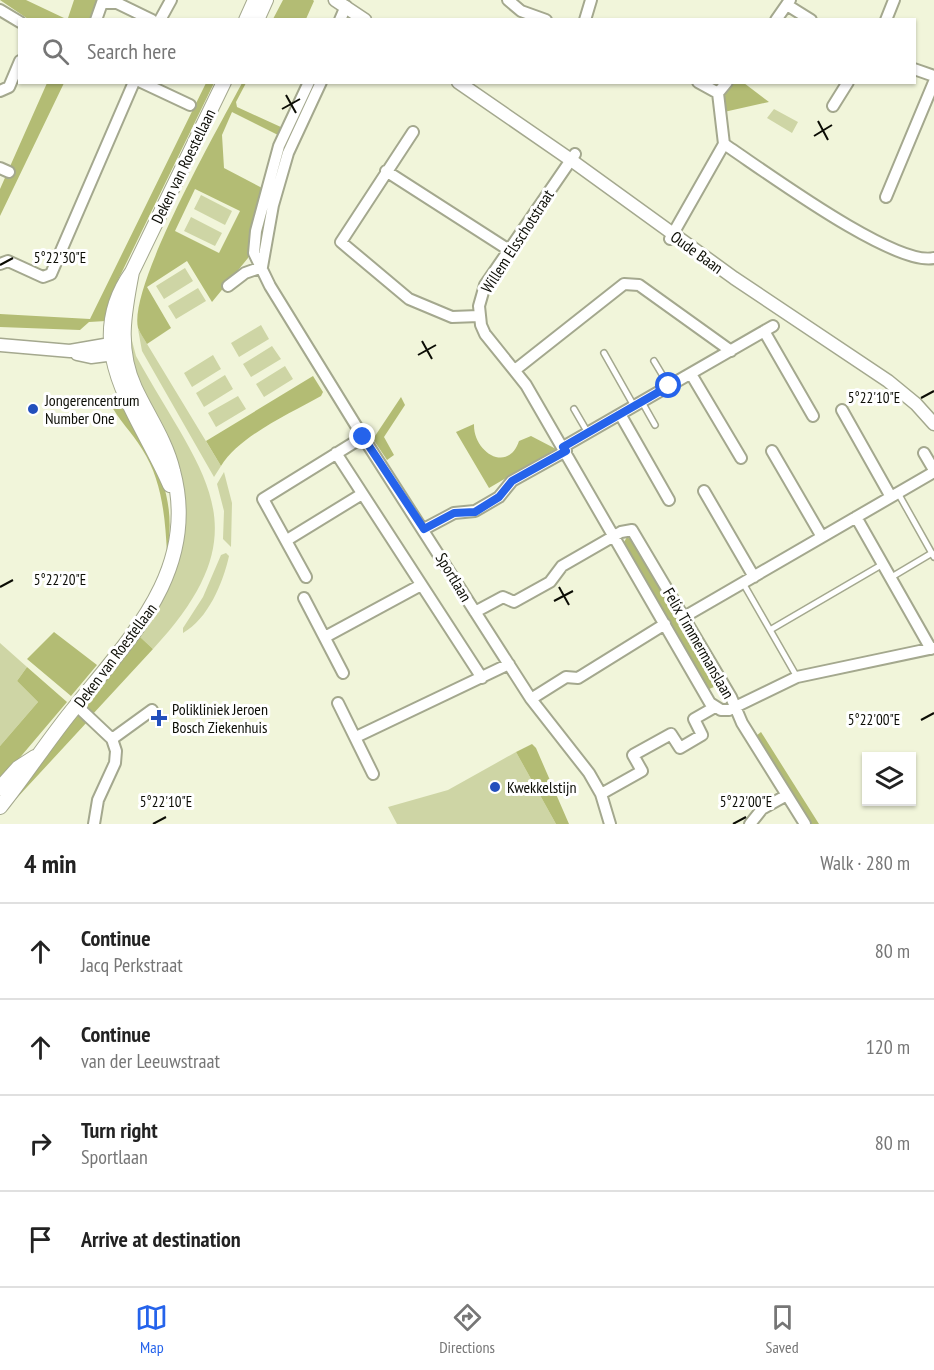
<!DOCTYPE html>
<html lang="en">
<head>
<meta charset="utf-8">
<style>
	:root { --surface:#fff; --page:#f6f6f6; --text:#222; --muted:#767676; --line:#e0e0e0; --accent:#2563eb }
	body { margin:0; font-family:"PT Sans Narrow",sans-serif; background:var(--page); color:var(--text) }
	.controls { position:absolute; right:18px; bottom:18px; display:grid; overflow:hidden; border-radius:0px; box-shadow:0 2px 4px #0004 }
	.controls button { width:54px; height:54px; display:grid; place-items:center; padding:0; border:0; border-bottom:2px solid var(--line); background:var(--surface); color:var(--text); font:30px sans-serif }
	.stop { position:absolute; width:18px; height:18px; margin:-14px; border:4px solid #2563eb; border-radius:50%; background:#fff }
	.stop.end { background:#2563eb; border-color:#fff; box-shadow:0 2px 6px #0008 }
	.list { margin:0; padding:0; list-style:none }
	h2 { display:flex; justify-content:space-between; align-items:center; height:78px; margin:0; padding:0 24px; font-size:26px }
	h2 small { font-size:20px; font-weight:400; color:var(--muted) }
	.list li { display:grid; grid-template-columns:39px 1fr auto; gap:18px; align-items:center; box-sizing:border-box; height:96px; padding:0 24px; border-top:2px solid var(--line) }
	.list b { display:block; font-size:22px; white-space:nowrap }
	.list p { margin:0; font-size:20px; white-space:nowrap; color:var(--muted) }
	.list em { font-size:20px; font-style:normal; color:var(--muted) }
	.icon { flex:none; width:33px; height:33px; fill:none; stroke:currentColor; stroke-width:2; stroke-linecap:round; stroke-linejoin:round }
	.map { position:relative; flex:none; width:934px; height:824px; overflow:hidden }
	.search { position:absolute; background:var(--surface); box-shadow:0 2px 4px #0004; left:18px; right:18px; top:18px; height:66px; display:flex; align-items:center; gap:15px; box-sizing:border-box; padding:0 21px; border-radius:0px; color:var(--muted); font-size:22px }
	.sheet { height:462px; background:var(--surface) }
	nav { display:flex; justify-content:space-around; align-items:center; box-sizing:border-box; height:84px; border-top:2px solid var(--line); background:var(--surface); font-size:16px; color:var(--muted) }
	nav a { display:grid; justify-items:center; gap:3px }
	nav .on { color:var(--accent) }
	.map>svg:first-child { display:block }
	.green { fill:#ced5a5 }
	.forest { fill:#b3bc74; fill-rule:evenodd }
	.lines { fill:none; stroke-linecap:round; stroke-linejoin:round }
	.service-casing { stroke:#a4a88e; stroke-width:8 }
	.minor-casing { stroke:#a4a88e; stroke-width:14 }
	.tertiary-casing { stroke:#a4a88e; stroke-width:15 }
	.secondary-casing { stroke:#a4a88e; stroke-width:16 }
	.service { stroke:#fff; stroke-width:5 }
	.minor { stroke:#fff; stroke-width:10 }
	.tertiary { stroke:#fff; stroke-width:12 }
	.secondary { stroke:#fff; stroke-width:14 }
	.route { stroke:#2563eb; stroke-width:8 }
	.ticks { fill:none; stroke:#0c0d05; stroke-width:2 }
	.poi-dot { fill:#224fbc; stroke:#fff; stroke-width:2 }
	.labels { text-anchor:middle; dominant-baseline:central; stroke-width:6; stroke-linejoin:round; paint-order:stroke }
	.street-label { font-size:16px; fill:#0c0d05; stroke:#fff }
	.poi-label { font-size:16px; fill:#0c0d05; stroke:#fff; text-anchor:start }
	.ticks-label { font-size:15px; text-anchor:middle; fill:#0c0d05; stroke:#fff; stroke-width:6; stroke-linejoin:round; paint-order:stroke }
</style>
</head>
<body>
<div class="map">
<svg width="934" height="824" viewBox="0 0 934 824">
	<rect width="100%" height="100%" fill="#f1f5da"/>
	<path class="green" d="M774,109L798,122L792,133L767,118Z
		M201,195L232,211L225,225L194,209Z
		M191,217L222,233L215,246L184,231Z
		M185,268L193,281L164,299L156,286Z
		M198,288L206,301L176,319L168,306Z
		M261,325L269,339L239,357L231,343Z
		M138,329L221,466L214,477L142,351Z
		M126,336L131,337L136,356C202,476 266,527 153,649L139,636C174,591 200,525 177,468C166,440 147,414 137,385C131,370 129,352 126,336Z
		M272,346L281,359L251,377L243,364Z
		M213,355L221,369L192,387L184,373Z
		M285,366L293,379L264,397L256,384Z
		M225,375L233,389L204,407L196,393Z
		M238,396L246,409L216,427L208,413Z
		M224,472L232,503L231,547L223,539L224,511L217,484Z
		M226,553L229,556C223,583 208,619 183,633V628L203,597L221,555Z
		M0,643L27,667L17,681L38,702L0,746Z
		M516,752L556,824H397L388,807L448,790Z"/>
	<path class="forest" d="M0,0H26L64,18H68L74,0H100L93,20L28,19Z
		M283,0H313L314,1L306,19H273Z
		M47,83H64L0,216V189Z
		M206,83H214L118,280L106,321L89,322L80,330L0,327V314L90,319Z
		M242,83H246L236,102L237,107L283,128L280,136L232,112L222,135L224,168L262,188L251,228L248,258L212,302L187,261L147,287L171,328L147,344C144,339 140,333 138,328C128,286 219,127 242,83ZM195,189L240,211L219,253L175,231Z
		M731,83H744L769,102L724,112L723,95Z
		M313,376L323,392L321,396C291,413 239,436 221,466L206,441Z
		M119,393C148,449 179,488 167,553C165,516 162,480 142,449C132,432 119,421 110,403Z
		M401,397L405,405L384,437L394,455L387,460L373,439Z
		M474,424C473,452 508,474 519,441L531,436L556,449L489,488L456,432Z
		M627,537L633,541L640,551L712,676L714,687L709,689L626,547L624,542Z
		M54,632L97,665L71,696L27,659Z
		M139,636L153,649L92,715L83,707Z
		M27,667L67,702L0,781V746L38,702L17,681Z
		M79,713L88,721L15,800L11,797Z
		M761,732L819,824H811L756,736Z
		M532,744L536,748L569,824H556L516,752Z"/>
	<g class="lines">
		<defs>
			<path id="service" d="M604,353L634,406
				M654,361L669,386
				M642,402L655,425
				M574,409L588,433
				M898,493L934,557
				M890,578L932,553
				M743,583L797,677
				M770,630L883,564"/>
			<path id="minor" d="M508,0L521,11L546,20
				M102,3H117L152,20
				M787,5L811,20
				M0,10L20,22
				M96,20L103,0
				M160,20L171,0
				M340,20L346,6
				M585,20L591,0
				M776,20L790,0
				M886,20L894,0
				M914,69L934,76
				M141,82L190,105
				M309,82L279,146L256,231L254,253L270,286L363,437L531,699L589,773L601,794L610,824
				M698,82L718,93
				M0,91L9,87L20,61
				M833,106L848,82
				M413,132L341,242L409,299L452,317L479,316
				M724,144C762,169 894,267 934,258
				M575,154L485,285L479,306L481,325L485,334L526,385L710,703L721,710H729L797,677L934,648
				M0,168L9,172
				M386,171L509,250
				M886,197L934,82
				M670,239L724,144L718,93L727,82
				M0,264L8,261L43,277L51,274L134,82
				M262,267L273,205L288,153L321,82
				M228,286L245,273L262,267
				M764,331L813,416
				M515,370L624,284L639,285L731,351
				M691,374L741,458
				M842,410L891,497
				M620,414L669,500
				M563,447L773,326
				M772,451L822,537
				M336,453L482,678
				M924,453L934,470
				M704,491L754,577
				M856,517L931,649
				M424,529L454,513L475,511L499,497L512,481L566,451
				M287,540L362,494
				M306,577L263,499L363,437
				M304,598L343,673
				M475,612L503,597L514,602L550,582L562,566L621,532L632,530L731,697L742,723L805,824
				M684,617L934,472
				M325,637L421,585
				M531,699L566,677L578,678L665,624
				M338,703L373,774
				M76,705L112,739L116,751L115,763L98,800L94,824
				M356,737L509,664
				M112,739L152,710
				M601,794L642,771L633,755L671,734L680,748L702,735L694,719L715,707
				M750,824L762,809L787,795"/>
			<path id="tertiary" d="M335,0L365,20
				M458,82L571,160L734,278L888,381L916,404L934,424
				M0,345L70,351L122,342
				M77,354L91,357L122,353"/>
			<path id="secondary" d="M246,20L255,0
				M257,20L266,0
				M170,485C140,415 78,348 132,272L224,82
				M0,788L18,768L35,757
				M0,807C25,776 46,743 71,712C128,640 200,571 173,471C166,441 148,416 135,388C117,349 124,313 132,272"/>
		</defs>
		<use href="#service" class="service-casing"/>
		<use href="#minor" class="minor-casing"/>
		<use href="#tertiary" class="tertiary-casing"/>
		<use href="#secondary" class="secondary-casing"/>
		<use href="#service" class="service"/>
		<use href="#minor" class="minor"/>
		<use href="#tertiary" class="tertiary"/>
		<use href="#secondary" class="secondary"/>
	</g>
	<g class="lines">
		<path class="route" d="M363,437L424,529L454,513L475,512L499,497L512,481L566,451L563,447L669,386"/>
	</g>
	<path class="ticks" d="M286,95L296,113M282,109L300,99M818,121L828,140M814,136L832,125M0,265L13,258M422,341L432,359M418,355L436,345M921,398L934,391M0,587L13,580M559,587L569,605M554,601L573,591M921,720L934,713M153,824L166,817M733,824L746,817"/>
	<g class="poi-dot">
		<circle cx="33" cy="409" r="6"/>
		<path d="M156 709h6v6h6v6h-6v6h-6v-6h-6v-6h6z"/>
		<circle cx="495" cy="787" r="6"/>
	</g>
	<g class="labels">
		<g class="street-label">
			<text transform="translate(183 166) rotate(-64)">Deken van Roestellaan</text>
			<text transform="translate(517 241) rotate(-57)">Willem Elsschotstraat</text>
			<text transform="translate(697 252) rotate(36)">Oude Baan</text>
			<text transform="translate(454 577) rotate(59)">Sportlaan</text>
			<text transform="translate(699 643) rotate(60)">Felix Timmermanslaan</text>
			<text transform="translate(115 655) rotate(-53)">Deken van Roestellaan</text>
		</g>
		<g class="poi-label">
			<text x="45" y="400">Jongerencentrum<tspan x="45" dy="18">Number One</tspan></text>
			<text x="172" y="709">Polikliniek Jeroen<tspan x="172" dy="18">Bosch Ziekenhuis</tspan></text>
			<text x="507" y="787">Kwekkelstijn</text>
		</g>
	</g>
	<g class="ticks-label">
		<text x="60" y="263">5°22'30"E</text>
		<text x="874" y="403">5°22'10"E</text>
		<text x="60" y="585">5°22'20"E</text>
		<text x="874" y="725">5°22'00"E</text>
		<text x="166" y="807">5°22'10"E</text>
		<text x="746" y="807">5°22'00"E</text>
	</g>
</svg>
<div class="controls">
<button><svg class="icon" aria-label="layers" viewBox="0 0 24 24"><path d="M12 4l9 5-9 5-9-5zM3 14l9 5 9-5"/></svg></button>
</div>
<div class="stop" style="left:669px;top:386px"></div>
<div class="stop end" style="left:363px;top:437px"></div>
<div class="search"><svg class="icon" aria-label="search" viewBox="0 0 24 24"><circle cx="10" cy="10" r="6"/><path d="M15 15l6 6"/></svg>Search here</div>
</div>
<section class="sheet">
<h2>4 min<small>Walk · 280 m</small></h2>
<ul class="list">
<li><svg class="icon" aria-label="ahead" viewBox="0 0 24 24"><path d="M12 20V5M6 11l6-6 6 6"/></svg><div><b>Continue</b><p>Jacq Perkstraat</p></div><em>80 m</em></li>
<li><svg class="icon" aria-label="ahead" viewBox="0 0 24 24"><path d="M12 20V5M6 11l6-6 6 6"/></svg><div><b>Continue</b><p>van der Leeuwstraat</p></div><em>120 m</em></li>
<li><svg class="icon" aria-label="right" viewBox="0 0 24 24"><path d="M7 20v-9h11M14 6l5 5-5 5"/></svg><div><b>Turn right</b><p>Sportlaan</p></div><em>80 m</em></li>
<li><svg class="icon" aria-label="arrive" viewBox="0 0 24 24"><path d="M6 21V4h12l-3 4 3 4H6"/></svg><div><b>Arrive at destination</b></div></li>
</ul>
</section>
<nav>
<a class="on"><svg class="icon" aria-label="map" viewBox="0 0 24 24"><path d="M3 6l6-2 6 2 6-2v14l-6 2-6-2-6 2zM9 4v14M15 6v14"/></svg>Map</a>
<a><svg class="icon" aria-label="directions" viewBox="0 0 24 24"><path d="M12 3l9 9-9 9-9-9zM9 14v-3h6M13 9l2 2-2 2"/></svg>Directions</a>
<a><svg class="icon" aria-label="saved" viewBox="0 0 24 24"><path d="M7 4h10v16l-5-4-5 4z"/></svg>Saved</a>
</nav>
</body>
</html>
